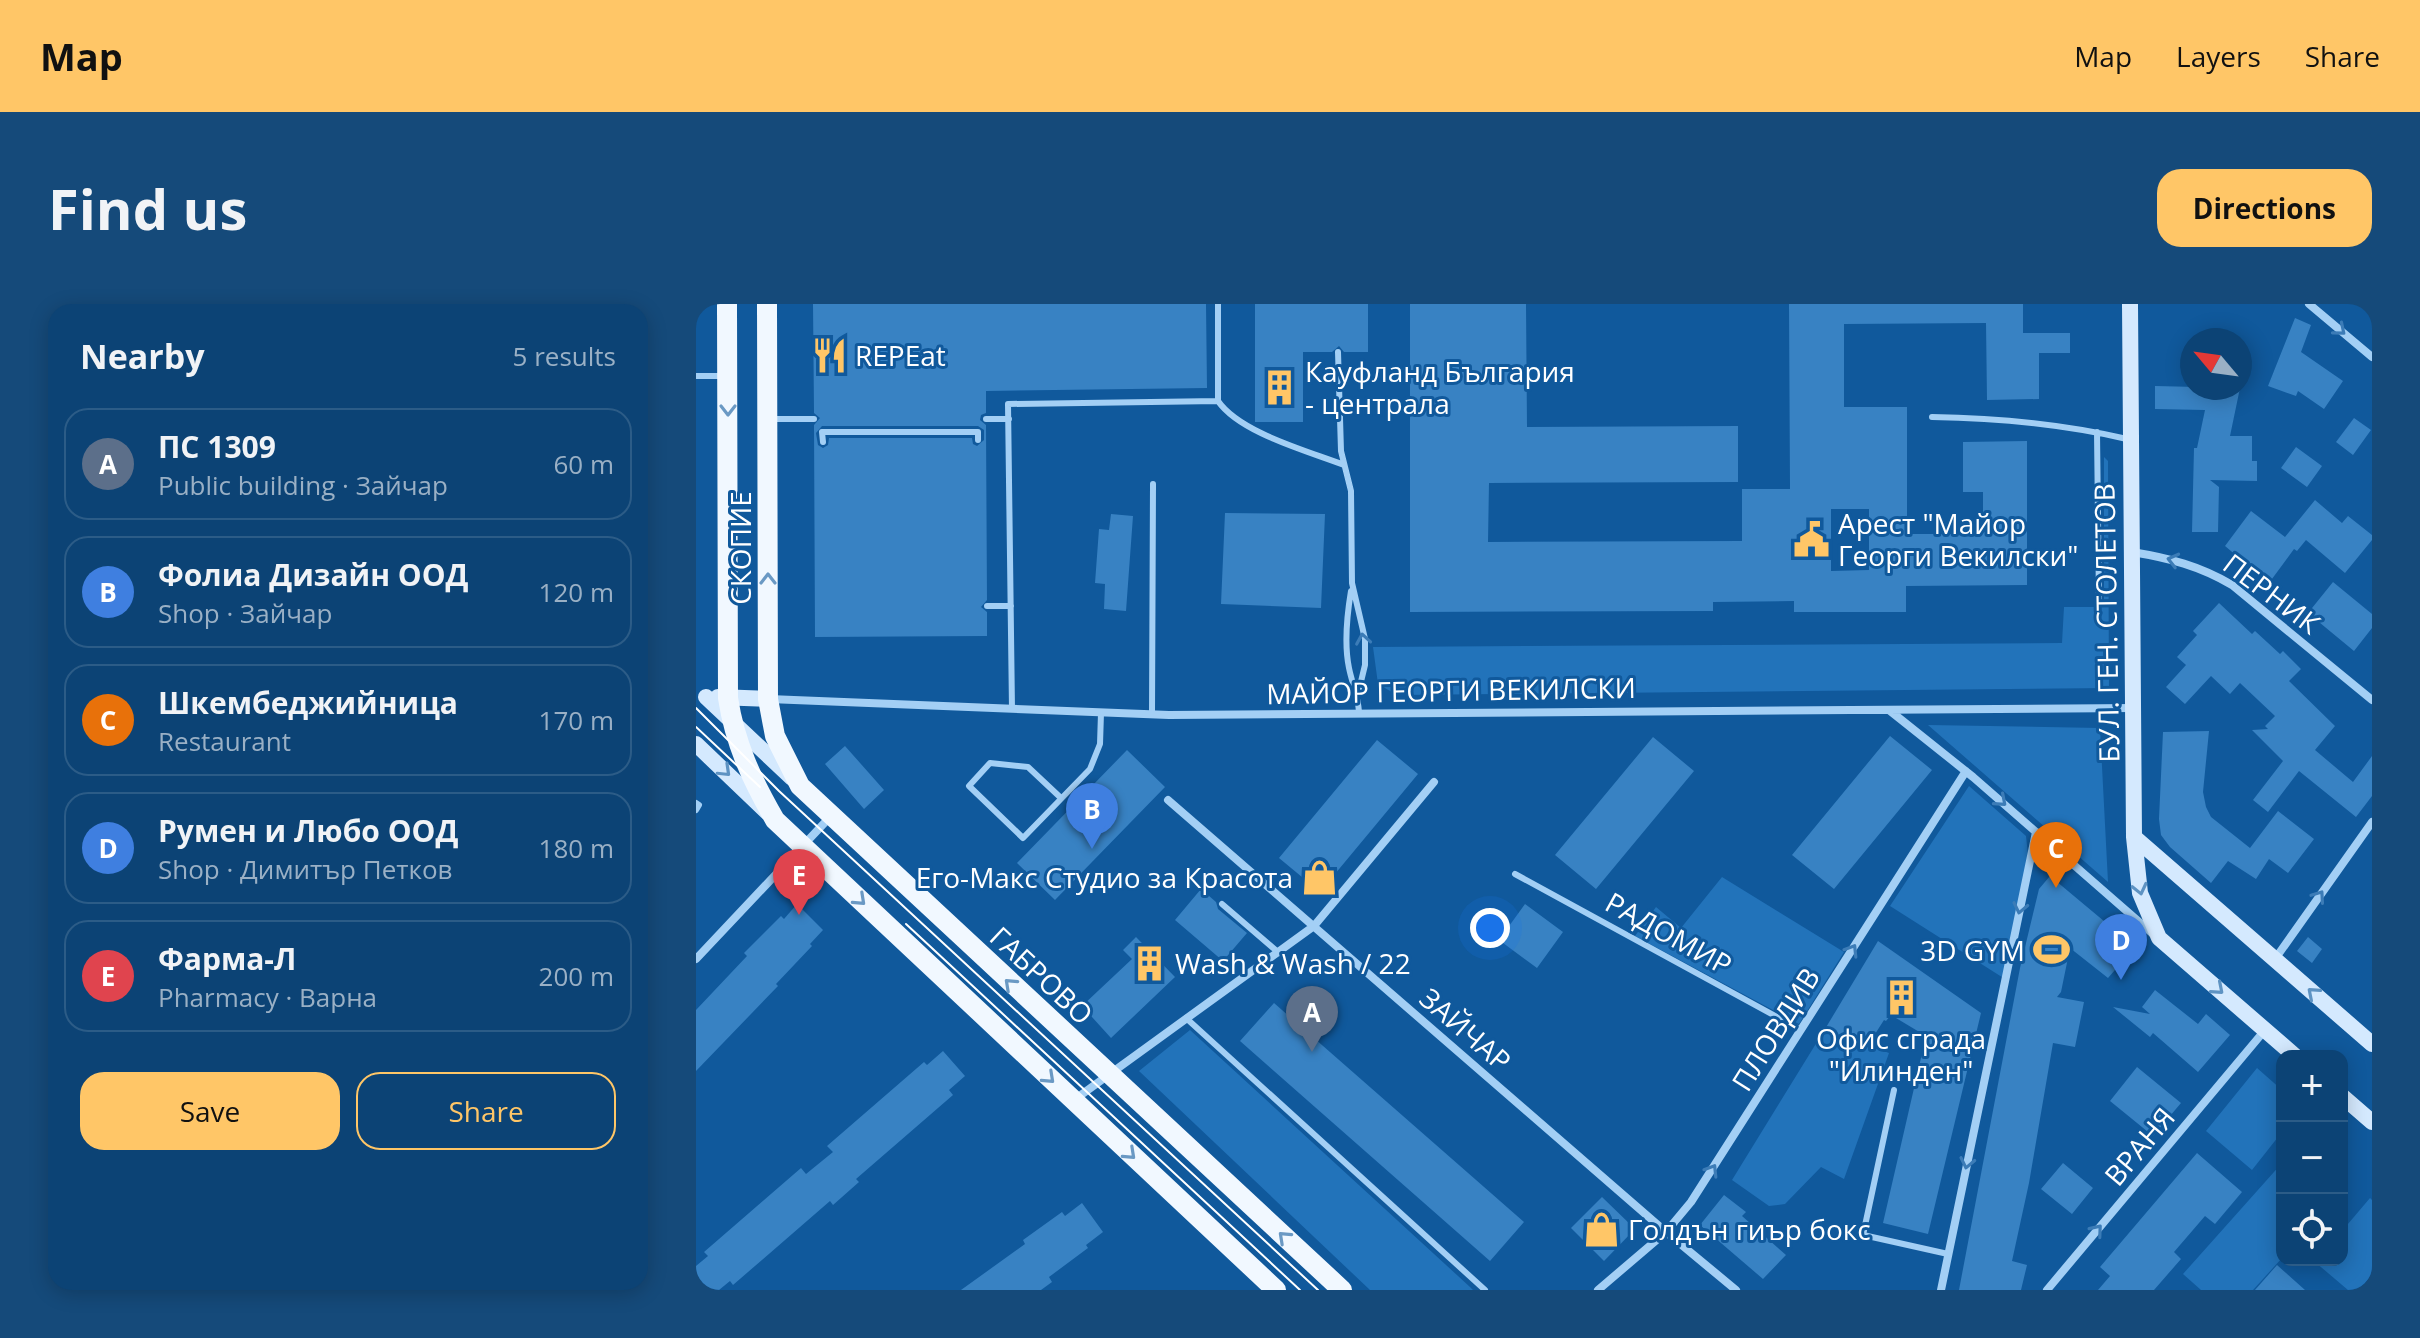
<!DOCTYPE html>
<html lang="en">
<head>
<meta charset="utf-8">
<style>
	:root { --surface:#0c4375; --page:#154a7a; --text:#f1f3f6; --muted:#9ab0c5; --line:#2c5c87; --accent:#ffc667 }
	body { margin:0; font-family:"Open Sans",sans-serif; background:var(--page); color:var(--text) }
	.controls { position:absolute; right:24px; bottom:24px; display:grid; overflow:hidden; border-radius:16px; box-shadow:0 4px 20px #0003 }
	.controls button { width:72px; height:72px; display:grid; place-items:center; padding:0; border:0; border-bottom:2px solid var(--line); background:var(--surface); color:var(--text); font:40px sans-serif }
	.compass { position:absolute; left:1484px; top:24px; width:72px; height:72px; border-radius:50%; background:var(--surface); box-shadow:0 4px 20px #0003; rotate:299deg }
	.you { position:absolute; left:794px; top:624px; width:28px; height:28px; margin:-20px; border:6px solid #fff; border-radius:50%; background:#1a73e8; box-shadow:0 0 0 12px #1a73e833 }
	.badge { display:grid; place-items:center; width:52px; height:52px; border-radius:50%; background:var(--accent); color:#fff; font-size:26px; font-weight:700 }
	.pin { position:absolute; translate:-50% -66px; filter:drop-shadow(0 2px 4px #0008) }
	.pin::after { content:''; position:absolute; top:42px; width:28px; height:24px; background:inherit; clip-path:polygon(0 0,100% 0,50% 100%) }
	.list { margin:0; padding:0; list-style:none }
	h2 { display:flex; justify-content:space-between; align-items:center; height:104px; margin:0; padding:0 32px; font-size:34px }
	h2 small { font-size:26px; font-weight:400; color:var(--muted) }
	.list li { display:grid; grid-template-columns:52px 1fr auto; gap:24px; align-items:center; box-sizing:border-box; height:112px; margin:0 16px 16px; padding:0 16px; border:2px solid var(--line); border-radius:24px }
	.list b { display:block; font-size:30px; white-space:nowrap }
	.list p { margin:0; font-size:26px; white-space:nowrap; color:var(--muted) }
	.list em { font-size:26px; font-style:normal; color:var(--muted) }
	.actions { display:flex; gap:16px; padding:24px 32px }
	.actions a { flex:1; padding:18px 0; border:2px solid var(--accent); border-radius:24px; text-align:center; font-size:28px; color:var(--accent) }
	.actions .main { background:var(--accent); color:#111 }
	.icon { flex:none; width:44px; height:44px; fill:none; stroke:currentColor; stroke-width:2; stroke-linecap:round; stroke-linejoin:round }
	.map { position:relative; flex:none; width:1676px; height:986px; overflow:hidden; border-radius:24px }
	header { display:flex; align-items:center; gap:48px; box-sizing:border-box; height:112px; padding:0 40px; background:var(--accent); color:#111 }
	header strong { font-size:38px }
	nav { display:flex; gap:44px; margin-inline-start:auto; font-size:28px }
	.intro { display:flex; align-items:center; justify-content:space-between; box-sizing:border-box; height:192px; padding:0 48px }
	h1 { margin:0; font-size:56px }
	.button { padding:20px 36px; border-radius:24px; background:var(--accent); color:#111; font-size:28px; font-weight:700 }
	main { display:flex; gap:48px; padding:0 48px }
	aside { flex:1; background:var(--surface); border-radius:24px; box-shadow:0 4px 20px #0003 }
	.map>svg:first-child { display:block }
	.green { fill:#2273ba }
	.building { fill:#3882c3; fill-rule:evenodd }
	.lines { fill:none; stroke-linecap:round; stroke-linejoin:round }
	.lane { stroke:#a3cff5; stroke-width:6 }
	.street { stroke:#a3cff5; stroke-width:8 }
	.secondary { stroke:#d4e9fe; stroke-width:16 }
	.primary { stroke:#f1f8ff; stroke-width:20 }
	.tram { stroke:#fff; stroke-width:2 }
	.oneway { stroke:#3c7cb7 }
	.oneway2 { stroke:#6a99c4 }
	.oneway3 { stroke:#5e93c3 }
	.labels { text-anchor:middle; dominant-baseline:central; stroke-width:6; stroke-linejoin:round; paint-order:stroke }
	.poi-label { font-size:28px; fill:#fff; stroke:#10599c; text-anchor:start }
	.street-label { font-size:28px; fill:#fff; stroke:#10599c }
</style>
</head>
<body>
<header>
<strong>Map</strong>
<nav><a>Map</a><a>Layers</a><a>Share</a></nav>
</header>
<div class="intro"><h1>Find us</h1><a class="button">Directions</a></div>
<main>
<aside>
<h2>Nearby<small>5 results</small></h2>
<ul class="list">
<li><span class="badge" style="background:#5c6f8a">A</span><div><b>ПС 1309</b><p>Public building · Зайчар</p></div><em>60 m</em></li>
<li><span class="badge" style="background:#3f7fe0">B</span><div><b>Фолиа Дизайн ООД</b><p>Shop · Зайчар</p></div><em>120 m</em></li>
<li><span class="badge" style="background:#e8710a">C</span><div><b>Шкембеджийница</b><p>Restaurant</p></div><em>170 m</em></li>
<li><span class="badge" style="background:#3f7fe0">D</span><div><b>Румен и Любо ООД</b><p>Shop · Димитър Петков</p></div><em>180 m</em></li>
<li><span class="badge" style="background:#e0444e">E</span><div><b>Фарма-Л</b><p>Pharmacy · Варна</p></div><em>200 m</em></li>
</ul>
<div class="actions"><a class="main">Save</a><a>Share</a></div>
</aside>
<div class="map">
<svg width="1676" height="986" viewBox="0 0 1676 986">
	<rect width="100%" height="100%" fill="#10599c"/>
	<path class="green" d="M1408,153L1412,157L1413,384L701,391L682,380L677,343L1366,339L1368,303H1408Z
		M1232,421L1404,424L1412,578Z
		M1273,482L1330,532L1333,560L1309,675L1194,602Z
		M1026,573L1148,648L1103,720L939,632L960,603L985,624Z
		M1129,725L1193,749L1148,875L1125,863L1089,900L1073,902L1036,876Z
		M494,726L774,983L777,986H674L443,767Z
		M1561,764L1586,786V828L1556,866L1510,827Z
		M1586,859V954L1557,986H1505L1487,970Z
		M1674,894L1676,896V971L1663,986H1652L1619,958L1646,956V927Z"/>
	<path class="building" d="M117,0H510L511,84L290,87V109L285,111L284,116L290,121L291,296L285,303L291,308V332L119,333L118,121L124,114L118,109ZM126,122H282L288,126V136L281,142L277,140L276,134H133L132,141L127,144L122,141L120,129Z
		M559,0H672V48H648L643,42L636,48H607V118H559Z
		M714,0H830L831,123L1042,122V178L793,179L792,238L1046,237V185H1094L1093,0H1327V29H1374V49H1343V95L1291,96L1290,19L1148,20V103H1211V230H1287V188H1267V138L1331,137V281L1210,282V308H1098V297L1017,298V307L714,308ZM1135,205H1173V266L1135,267Z
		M1599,14L1615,21L1605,48L1647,77L1628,105L1602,87L1600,92L1572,82Z
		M1459,82L1544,84L1534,132H1556V157H1561V177L1514,176L1523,183L1522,228H1496L1498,144H1501L1509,106L1459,105Z
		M1658,114L1675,126L1657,151L1640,138Z
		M1600,143L1626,162L1611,183L1585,164Z
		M1619,196L1646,219L1652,212L1676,231V236L1649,269L1610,236L1601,247L1598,245L1573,279L1529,242L1555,207L1589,233Z
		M529,209L629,210L625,304L525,300Z
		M415,210L437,212L430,307L408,305L409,280L399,279L403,225L413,226Z
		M1637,278L1676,310V324L1658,347L1612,309Z
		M1523,299L1556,330L1559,327L1584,350L1587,347L1605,365L1593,377L1639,422L1619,446L1657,478L1676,452V492L1660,513L1603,467L1572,508L1557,496L1587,457L1556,426L1572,425L1569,422L1579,412L1544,379L1534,390L1515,372L1489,400L1470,383L1490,361L1481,353L1501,331L1497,327Z
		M1513,427L1507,488L1510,503L1515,513L1554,544L1582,507L1618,535L1592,569L1573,555L1560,575L1532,557L1515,579L1474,543L1465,531L1463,515L1467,428Z
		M1194,432L1236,466L1138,585L1096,551Z
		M957,433L998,467L900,585L859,551Z
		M681,436L722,470L624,588L583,554Z
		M149,442L188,486L168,505L129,460Z
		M431,446L469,483L359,596L321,559Z
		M1354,572L1439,643L1412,674L1374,644L1365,688L1361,693L1388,698L1379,743L1357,739L1333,879L1316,957L1331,961L1325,986H1263L1324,664L1343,585Z
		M505,585L520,598L522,605L551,629L527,657L479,616Z
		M101,600L127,626L114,640L116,642L80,680L82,682L0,767V706L51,652L48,649L85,612L88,615Z
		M829,600L867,628L841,664L803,636Z
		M440,633L479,673L415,734L386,702L436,655L427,646Z
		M1612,633L1626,645L1616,659L1601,647Z
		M1182,637L1285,709L1232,930L1187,919L1230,732L1195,711L1190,717L1188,716L1172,741L1129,725Z
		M1459,686L1502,720L1510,710L1534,731L1502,768L1457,729L1454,733L1417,703L1454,710L1446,703Z
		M578,699L828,918L794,957L544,737Z
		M247,747L269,772L253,786L257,791L160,875L163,878L137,901L134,897L37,981L34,977L23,986H10L0,974V962L12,952L8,948L105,864L110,870L137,848L131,842L228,758L231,761Z
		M1441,763L1485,799L1457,832L1414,797Z
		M1501,849L1546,888L1519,920L1509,912L1478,948L1485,955L1458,986H1402L1414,972L1404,963Z
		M1367,859L1397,884L1376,910L1345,885Z
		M1028,891L1050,908L1046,912L1090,951L1067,975L1004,921Z
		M906,893L939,925L908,957L875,924Z
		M386,899L407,928L390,941L392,944L353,973L356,978L345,986H265L329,940L327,936L366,908L369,912Z
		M1581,961L1609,986H1559Z"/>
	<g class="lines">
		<path class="lane" d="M522,0V97C544,129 612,147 648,161
			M642,48L645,147L655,187L656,279L669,335V361L662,390
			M0,72H28
			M1236,113C1303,114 1366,120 1431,135
			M76,115H118
			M290,115H313
			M1401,128L1403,298
			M127,138L126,128H282V136
			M655,287C651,311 648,340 653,364C656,379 662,392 663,408
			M291,302H315
			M316,405L312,100L522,97
			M456,410L457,180
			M365,494L332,463L294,459L273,482L327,534L394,465L404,440L405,409
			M0,499L3,501L0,506
			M819,570L1105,726
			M526,600L583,649
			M490,714L789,986
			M1198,786L1167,931L1252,950"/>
		<path class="street" d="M1613,0L1676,53
			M1436,248C1473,254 1504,262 1536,281L1676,396
			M73,395L473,411L1438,404
			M1193,406L1277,473L1457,630
			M472,496L970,928L1040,986
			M0,655L134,513
			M1579,655L1676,518
			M378,796L618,622L738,478
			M902,986L970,928L995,898L1270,467
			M1245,986L1340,528
			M1351,986L1569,726"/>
		<path class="secondary" d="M1434,0L1438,533L1444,589L1463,634L1599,752
			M10,393L96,474
			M22,393L72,395
			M0,440L71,508
			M1438,533L1676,740
			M1646,792L1676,818"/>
		<path class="primary" d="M31,0L32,394C39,440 56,476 79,516L580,986
			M71,0L72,395L79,432L104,482L646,986"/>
		<path class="tram" d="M0,404L83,487L622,986
			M0,423L64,483
			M210,620L604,986"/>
	</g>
	<defs><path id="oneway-chevron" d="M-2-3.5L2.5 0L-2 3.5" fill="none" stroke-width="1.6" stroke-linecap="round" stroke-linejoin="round" transform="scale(2)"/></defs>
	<g class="oneway">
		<use href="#oneway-chevron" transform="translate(1644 26) rotate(40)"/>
		<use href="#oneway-chevron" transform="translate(1477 256) rotate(-166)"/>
		<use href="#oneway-chevron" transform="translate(667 335) rotate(-99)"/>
		<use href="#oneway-chevron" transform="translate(1305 497) rotate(41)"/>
		<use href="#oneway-chevron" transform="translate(1623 592) rotate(-55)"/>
		<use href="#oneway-chevron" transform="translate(1324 604) rotate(102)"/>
		<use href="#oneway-chevron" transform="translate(1156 646) rotate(-58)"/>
		<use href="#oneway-chevron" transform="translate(1271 859) rotate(102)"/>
		<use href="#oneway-chevron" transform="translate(1016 866) rotate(-58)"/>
		<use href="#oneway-chevron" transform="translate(1401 926) rotate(-50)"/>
	</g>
	<g class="oneway2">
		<use href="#oneway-chevron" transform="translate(32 106) rotate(90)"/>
		<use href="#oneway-chevron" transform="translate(72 275) rotate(-90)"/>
		<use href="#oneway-chevron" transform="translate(164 596) rotate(43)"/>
		<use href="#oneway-chevron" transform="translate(314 680) rotate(-137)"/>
		<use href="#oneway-chevron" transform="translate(353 774) rotate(43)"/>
		<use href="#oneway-chevron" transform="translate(434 850) rotate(43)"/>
		<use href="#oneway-chevron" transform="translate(588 933) rotate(-137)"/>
	</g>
	<g class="oneway3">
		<use href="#oneway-chevron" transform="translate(29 467) rotate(44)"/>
		<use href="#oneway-chevron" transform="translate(1444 585) rotate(77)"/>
		<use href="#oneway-chevron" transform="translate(1522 685) rotate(41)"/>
		<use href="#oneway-chevron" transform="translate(1617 689) rotate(-139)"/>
	</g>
	<defs>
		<symbol id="restaurant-bare" viewBox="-9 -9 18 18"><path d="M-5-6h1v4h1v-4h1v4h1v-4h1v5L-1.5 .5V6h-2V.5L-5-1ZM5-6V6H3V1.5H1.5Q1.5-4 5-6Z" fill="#ffc667" stroke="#10599c" stroke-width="2.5" paint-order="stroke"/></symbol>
		<symbol id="building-bare" viewBox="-9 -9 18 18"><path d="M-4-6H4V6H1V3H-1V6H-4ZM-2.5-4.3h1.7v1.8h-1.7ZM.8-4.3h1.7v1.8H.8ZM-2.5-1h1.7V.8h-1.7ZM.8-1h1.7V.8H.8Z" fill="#ffc667" stroke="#10599c" stroke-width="2.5" paint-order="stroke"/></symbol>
		<symbol id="civic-bare" viewBox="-9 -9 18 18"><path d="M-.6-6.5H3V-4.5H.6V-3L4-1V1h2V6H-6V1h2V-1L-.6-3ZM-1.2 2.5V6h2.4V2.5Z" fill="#ffc667" stroke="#10599c" stroke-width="2.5" paint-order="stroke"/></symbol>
		<symbol id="shop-bare" viewBox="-9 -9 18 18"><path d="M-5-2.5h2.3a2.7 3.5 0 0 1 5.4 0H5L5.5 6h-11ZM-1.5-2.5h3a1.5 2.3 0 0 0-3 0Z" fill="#ffc667" stroke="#10599c" stroke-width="2.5" paint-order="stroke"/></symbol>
		<symbol id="stadium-bare" viewBox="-9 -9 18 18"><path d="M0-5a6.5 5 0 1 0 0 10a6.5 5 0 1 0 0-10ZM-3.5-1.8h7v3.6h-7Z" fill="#ffc667" stroke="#10599c" stroke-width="2.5" paint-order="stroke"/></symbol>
	</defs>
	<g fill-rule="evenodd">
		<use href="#restaurant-bare" x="108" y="26" width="51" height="51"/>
		<use href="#building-bare" x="558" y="58" width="51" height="51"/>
		<use href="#civic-bare" x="1090" y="210" width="51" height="51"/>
		<use href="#shop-bare" x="598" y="548" width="51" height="51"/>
		<use href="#stadium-bare" x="1330" y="620" width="51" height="51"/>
		<use href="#building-bare" x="428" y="634" width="51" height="51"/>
		<use href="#building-bare" x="1180" y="668" width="51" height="51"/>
		<use href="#shop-bare" x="880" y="900" width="51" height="51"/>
	</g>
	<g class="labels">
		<g class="poi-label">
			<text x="159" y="51">REPEat</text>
			<text x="609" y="67">Кауфланд България<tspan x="609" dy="32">- централа</tspan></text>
			<text x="1142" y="219">Арест "Майор<tspan x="1142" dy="32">Георги Векилски"</tspan></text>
			<text x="597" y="573" text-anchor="end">Eго-Макс Студио за Красота</text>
			<text x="1329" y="646" text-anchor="end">3D GYM</text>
			<text x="479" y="659">Wash &amp; Wash / 22</text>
			<text x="1205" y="734" text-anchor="middle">Офис сграда<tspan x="1205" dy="32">"Илинден"</tspan></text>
			<text x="932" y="925">Голдън гиър бокс</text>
		</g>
		<g class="street-label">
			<text transform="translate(44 244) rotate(-90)">СКОПИЕ</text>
			<text transform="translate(1576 289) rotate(37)">ПЕРНИК</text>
			<text transform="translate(1410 319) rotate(-91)">БУЛ. ГЕН. СТОЛЕТОВ</text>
			<text transform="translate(755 386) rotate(-1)">МАЙОР ГЕОРГИ ВЕКИЛСКИ</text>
			<text transform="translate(973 629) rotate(29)">РАДОМИР</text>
			<text transform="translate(346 671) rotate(43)">ГАБРОВО</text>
			<text transform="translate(770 725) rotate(41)">ЗАЙЧАР</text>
			<text transform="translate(1079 725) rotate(-58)">ПЛОВДИВ</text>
			<text transform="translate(1443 842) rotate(-50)">ВРАНЯ</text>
		</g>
	</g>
</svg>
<div class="controls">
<button>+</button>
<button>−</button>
<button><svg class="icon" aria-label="locate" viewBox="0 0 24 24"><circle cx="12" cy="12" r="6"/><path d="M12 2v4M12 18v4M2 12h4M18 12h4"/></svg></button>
</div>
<svg class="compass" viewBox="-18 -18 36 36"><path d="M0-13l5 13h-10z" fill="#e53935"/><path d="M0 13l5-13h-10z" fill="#9ab0c5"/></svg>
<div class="you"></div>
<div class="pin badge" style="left:616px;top:748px;background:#5c6f8a">A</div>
<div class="pin badge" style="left:396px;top:545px;background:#3f7fe0">B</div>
<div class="pin badge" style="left:1360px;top:584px;background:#e8710a">C</div>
<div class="pin badge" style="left:1425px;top:676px;background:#3f7fe0">D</div>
<div class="pin badge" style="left:103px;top:611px;background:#e0444e">E</div>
</div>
</main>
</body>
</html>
